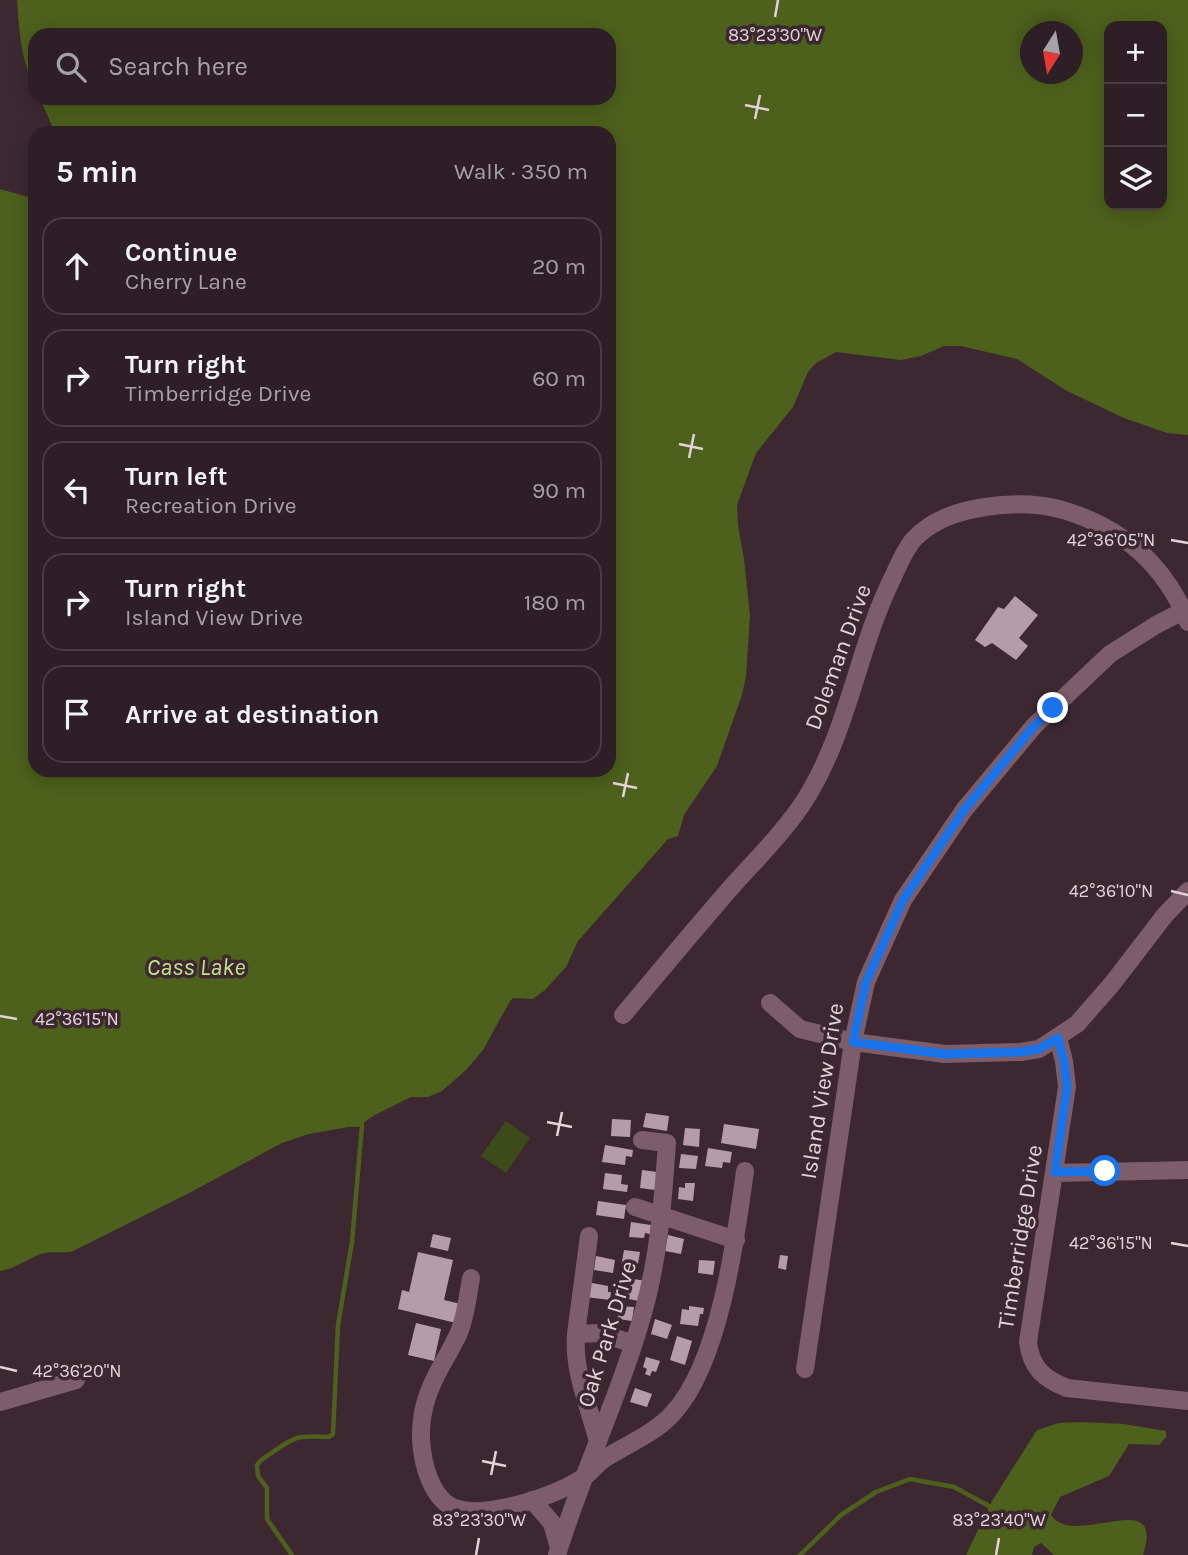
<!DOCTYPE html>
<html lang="en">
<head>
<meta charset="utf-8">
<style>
	:root { --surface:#2e1e25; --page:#36272d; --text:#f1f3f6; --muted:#a7a2a7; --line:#493c42 }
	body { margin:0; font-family:Karla,sans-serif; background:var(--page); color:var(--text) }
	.controls { position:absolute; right:21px; top:21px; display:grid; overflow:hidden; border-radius:14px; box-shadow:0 4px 18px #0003 }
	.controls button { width:63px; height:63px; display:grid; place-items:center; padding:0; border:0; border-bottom:2px solid var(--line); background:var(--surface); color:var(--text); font:35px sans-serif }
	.compass { position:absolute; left:1020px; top:21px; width:63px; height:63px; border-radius:50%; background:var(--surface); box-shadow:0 4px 18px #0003; rotate:191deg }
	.stop { position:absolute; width:21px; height:21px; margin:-16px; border:5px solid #1a73e8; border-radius:50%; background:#fff }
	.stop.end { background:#1a73e8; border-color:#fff; box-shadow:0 2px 7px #0008 }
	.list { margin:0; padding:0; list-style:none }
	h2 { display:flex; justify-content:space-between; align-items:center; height:91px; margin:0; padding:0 28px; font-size:30px }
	h2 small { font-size:23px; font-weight:400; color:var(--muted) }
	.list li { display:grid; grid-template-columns:46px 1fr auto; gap:21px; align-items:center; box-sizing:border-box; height:98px; margin:0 14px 14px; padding:0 14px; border:2px solid var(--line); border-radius:21px }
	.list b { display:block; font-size:26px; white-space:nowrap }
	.list p { margin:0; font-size:23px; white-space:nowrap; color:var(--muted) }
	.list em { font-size:23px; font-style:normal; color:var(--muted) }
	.icon { flex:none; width:38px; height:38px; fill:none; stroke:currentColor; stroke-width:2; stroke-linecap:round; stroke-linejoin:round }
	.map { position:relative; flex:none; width:1188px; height:1555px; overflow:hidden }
	.search { position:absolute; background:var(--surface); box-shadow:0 4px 18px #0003; left:28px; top:28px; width:588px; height:77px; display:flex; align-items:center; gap:18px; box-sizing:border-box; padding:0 24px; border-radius:21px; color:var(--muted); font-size:26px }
	.panel { position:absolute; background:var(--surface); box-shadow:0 4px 18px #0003; left:28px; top:126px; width:588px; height:651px; border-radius:21px }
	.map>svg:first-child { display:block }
	.green { fill:#3d4b1a }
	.water { fill:#4d601c; fill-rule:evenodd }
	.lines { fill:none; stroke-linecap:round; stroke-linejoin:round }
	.stream { stroke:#4d601c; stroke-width:4.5 }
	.building { fill:#b69ca6 }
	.minor { stroke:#7c5d69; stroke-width:18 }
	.route { stroke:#1a73e8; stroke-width:9 }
	.ticks { fill:none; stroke:#e1d3d8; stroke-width:2.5 }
	.labels { text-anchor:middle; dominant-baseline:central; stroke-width:7; stroke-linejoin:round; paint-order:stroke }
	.street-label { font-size:23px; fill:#e1d3d8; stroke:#3d2831 }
	.water-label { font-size:24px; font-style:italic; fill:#c3e283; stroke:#3d2831 }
	.ticks-label { font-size:18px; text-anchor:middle; fill:#e1d3d8; stroke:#3d2831; stroke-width:7; stroke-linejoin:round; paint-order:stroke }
</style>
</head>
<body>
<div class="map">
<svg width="1188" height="1555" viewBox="0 0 1188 1555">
	<rect width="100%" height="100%" fill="#3d2831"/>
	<path class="green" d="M506,1121L530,1138L506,1173L481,1156Z"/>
	<path class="water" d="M17,0H1188V435L1167,433L1124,418L1067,391L1017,359L961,346H944L921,356L901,360L836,352L816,363L808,372L793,407L756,453L737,505L738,525L744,559L750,616L746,676L742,695L717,766L684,815L678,836L668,839L578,941L566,967L545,990L533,999L513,998L510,1001L483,1050L466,1070L442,1091L428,1097H411L373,1116L358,1127H348L309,1134L282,1143L191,1192L73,1251C63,1254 54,1251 44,1253C29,1257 16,1269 0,1271V189L35,199V770H609V133H55L40,98H609V35H35V88C21,61 19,30 17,0ZM1109,26H1162V205H1109ZM1030,32H1072V74H1030Z
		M1080,1422L1124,1424L1166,1431V1437L1159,1445L1129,1444L1109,1476L1060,1497L1051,1515C1074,1550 1166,1483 1143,1555H1054L1041,1543L1034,1547L1032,1555H966L992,1501L1037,1430L1059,1423Z"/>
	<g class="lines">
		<path class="stream" d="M292,1555L267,1519V1488L258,1476L257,1465C261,1459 264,1458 270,1454C296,1436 297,1435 329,1437L333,1434L338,1325L352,1242L362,1125
			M800,1555L841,1515L876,1492L910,1479L954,1487L989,1506"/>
	</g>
	<path class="building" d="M1015,596L1038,615L1019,638L1028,646L1016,660L992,643L985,647L975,640L998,607L1004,609Z
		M646,1113L669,1116L667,1131L643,1127Z
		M612,1119L631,1120L630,1137L611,1136Z
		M724,1124L759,1129L756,1149L721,1143Z
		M685,1128L700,1129L699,1147L683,1145Z
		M605,1145L633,1150L632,1157L626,1156L625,1165L602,1162Z
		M708,1148L732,1152L730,1163L723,1162L722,1168L705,1166Z
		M681,1154L698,1156L696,1169L679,1168Z
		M642,1170L657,1172L655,1190L640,1188Z
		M605,1173L622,1175L621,1184L628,1185L627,1192L603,1189Z
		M685,1183H695L693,1201L678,1199L679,1187L685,1188Z
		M598,1201L626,1205L624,1219L596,1215Z
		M631,1222L651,1225L650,1234L645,1233L644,1238L629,1237Z
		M433,1234L451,1238L448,1251L430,1247Z
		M668,1235L684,1239L681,1254L665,1251Z
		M624,1250L640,1252L637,1269L621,1267Z
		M418,1252L453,1260L444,1300L461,1304L456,1323L398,1309L402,1290L409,1292Z
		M780,1255L788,1256L786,1270L778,1268Z
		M596,1256L615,1260L613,1273L594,1270Z
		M699,1260L715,1261L713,1275L698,1273Z
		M626,1278L647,1281L639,1301L623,1298Z
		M587,1282L608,1286V1292H611L610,1300L585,1297Z
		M619,1306L634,1307L632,1321L618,1319Z
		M689,1306L704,1308L703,1314H700L698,1326L680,1324L682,1309L689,1310Z
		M655,1319L672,1325L667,1339L651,1334Z
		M416,1323L441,1329L434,1361L408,1355Z
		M677,1336L692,1341L685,1365L670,1360Z
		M646,1357L660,1361L656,1372L652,1371L650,1376L645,1374L647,1369L643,1367Z
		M635,1388L652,1394L647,1407L630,1402Z"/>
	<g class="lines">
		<path class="minor" d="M770,1003L800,1029L853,1042L945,1054L1021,1052L1039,1049L1077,1024L1112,984L1165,915L1188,891
			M623,1015C656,976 688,937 722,898C748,867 778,840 801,806C847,738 856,654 891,581C898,567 904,550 914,539C933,519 958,511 985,507C1011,503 1037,503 1063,510C1123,528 1165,565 1188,622
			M1058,1038L1064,1061L1067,1087L1028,1342C1031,1368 1044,1379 1067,1388L1188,1401
			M1055,1173L1188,1170
			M635,1207L736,1240
			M471,1278C468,1295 466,1314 460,1330C457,1338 452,1346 448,1354C432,1381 420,1406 421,1438C422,1462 431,1502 458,1509C491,1518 557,1495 584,1477C592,1472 596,1464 604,1459C627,1444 655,1434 674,1412C720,1361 736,1237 745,1171
			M576,1334L589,1236
			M805,1369L853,1042L866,982L903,900L964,810L1034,726L1110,654L1156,625L1183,611
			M0,1402L76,1380
			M598,1442C589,1405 573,1372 576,1334L601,1333L633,1344
			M532,1500L552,1523L559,1548
			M557,1555C582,1473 620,1395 643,1313C659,1257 663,1200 667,1143L642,1140"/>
	</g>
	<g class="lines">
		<path class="route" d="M1053,708L1034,726L964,810L903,900L866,982L853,1042L944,1054L1020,1052L1039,1049L1058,1038L1064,1061L1067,1087L1055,1172L1105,1171"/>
	</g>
	<path class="ticks" d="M775,17L778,0M745,105L769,110M755,119L760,95M679,444L703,449M689,458L694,434M1171,540L1188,543M613,783L637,788M623,797L628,773M1171,891L1188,895M0,1016L17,1019M547,1122L572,1127M557,1136L562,1112M1171,1243L1188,1246M0,1367L17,1371M482,1461L506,1466M491,1475L496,1451M476,1555L479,1538M996,1555L999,1538"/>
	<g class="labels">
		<g class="street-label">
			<text transform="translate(838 657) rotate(-70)">Doleman Drive</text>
			<text transform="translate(822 1091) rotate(-81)">Island View Drive</text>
			<text transform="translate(1020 1237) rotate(-81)">Timberridge Drive</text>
			<text transform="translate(607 1334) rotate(-73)">Oak Park Drive</text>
		</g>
		<g class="water-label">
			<text x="196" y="967">Cass Lake</text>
		</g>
	</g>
	<g class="ticks-label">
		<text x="775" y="41">83°23'30"W</text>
		<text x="1111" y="546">42°36'05"N</text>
		<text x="1111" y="897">42°36'10"N</text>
		<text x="77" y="1025">42°36'15"N</text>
		<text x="1111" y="1249">42°36'15"N</text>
		<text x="77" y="1377">42°36'20"N</text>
		<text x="479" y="1526">83°23'30"W</text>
		<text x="999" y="1526">83°23'40"W</text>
	</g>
</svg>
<div class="controls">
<button>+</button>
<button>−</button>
<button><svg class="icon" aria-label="layers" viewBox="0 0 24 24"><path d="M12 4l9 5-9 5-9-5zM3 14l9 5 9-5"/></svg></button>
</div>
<svg class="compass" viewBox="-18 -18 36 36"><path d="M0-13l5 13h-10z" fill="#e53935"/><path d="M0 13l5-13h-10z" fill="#a7a2a7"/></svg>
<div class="stop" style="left:1105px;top:1171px"></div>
<div class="stop end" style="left:1053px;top:708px"></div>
<div class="search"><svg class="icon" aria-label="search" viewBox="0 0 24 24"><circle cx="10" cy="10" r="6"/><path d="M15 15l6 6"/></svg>Search here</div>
<section class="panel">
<h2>5 min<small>Walk · 350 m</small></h2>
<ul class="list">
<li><svg class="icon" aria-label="ahead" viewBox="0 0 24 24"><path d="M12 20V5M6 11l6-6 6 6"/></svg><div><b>Continue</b><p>Cherry Lane</p></div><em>20 m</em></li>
<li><svg class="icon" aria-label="right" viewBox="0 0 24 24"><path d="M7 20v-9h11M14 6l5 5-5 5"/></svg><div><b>Turn right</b><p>Timberridge Drive</p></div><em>60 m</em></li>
<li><svg class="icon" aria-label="left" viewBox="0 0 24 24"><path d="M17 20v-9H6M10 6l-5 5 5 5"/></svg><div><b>Turn left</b><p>Recreation Drive</p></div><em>90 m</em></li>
<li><svg class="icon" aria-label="right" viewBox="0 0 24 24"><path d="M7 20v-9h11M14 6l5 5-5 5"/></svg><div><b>Turn right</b><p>Island View Drive</p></div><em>180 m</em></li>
<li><svg class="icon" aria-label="arrive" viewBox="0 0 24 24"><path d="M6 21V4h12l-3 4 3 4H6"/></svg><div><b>Arrive at destination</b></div></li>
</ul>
</section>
</div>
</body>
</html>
